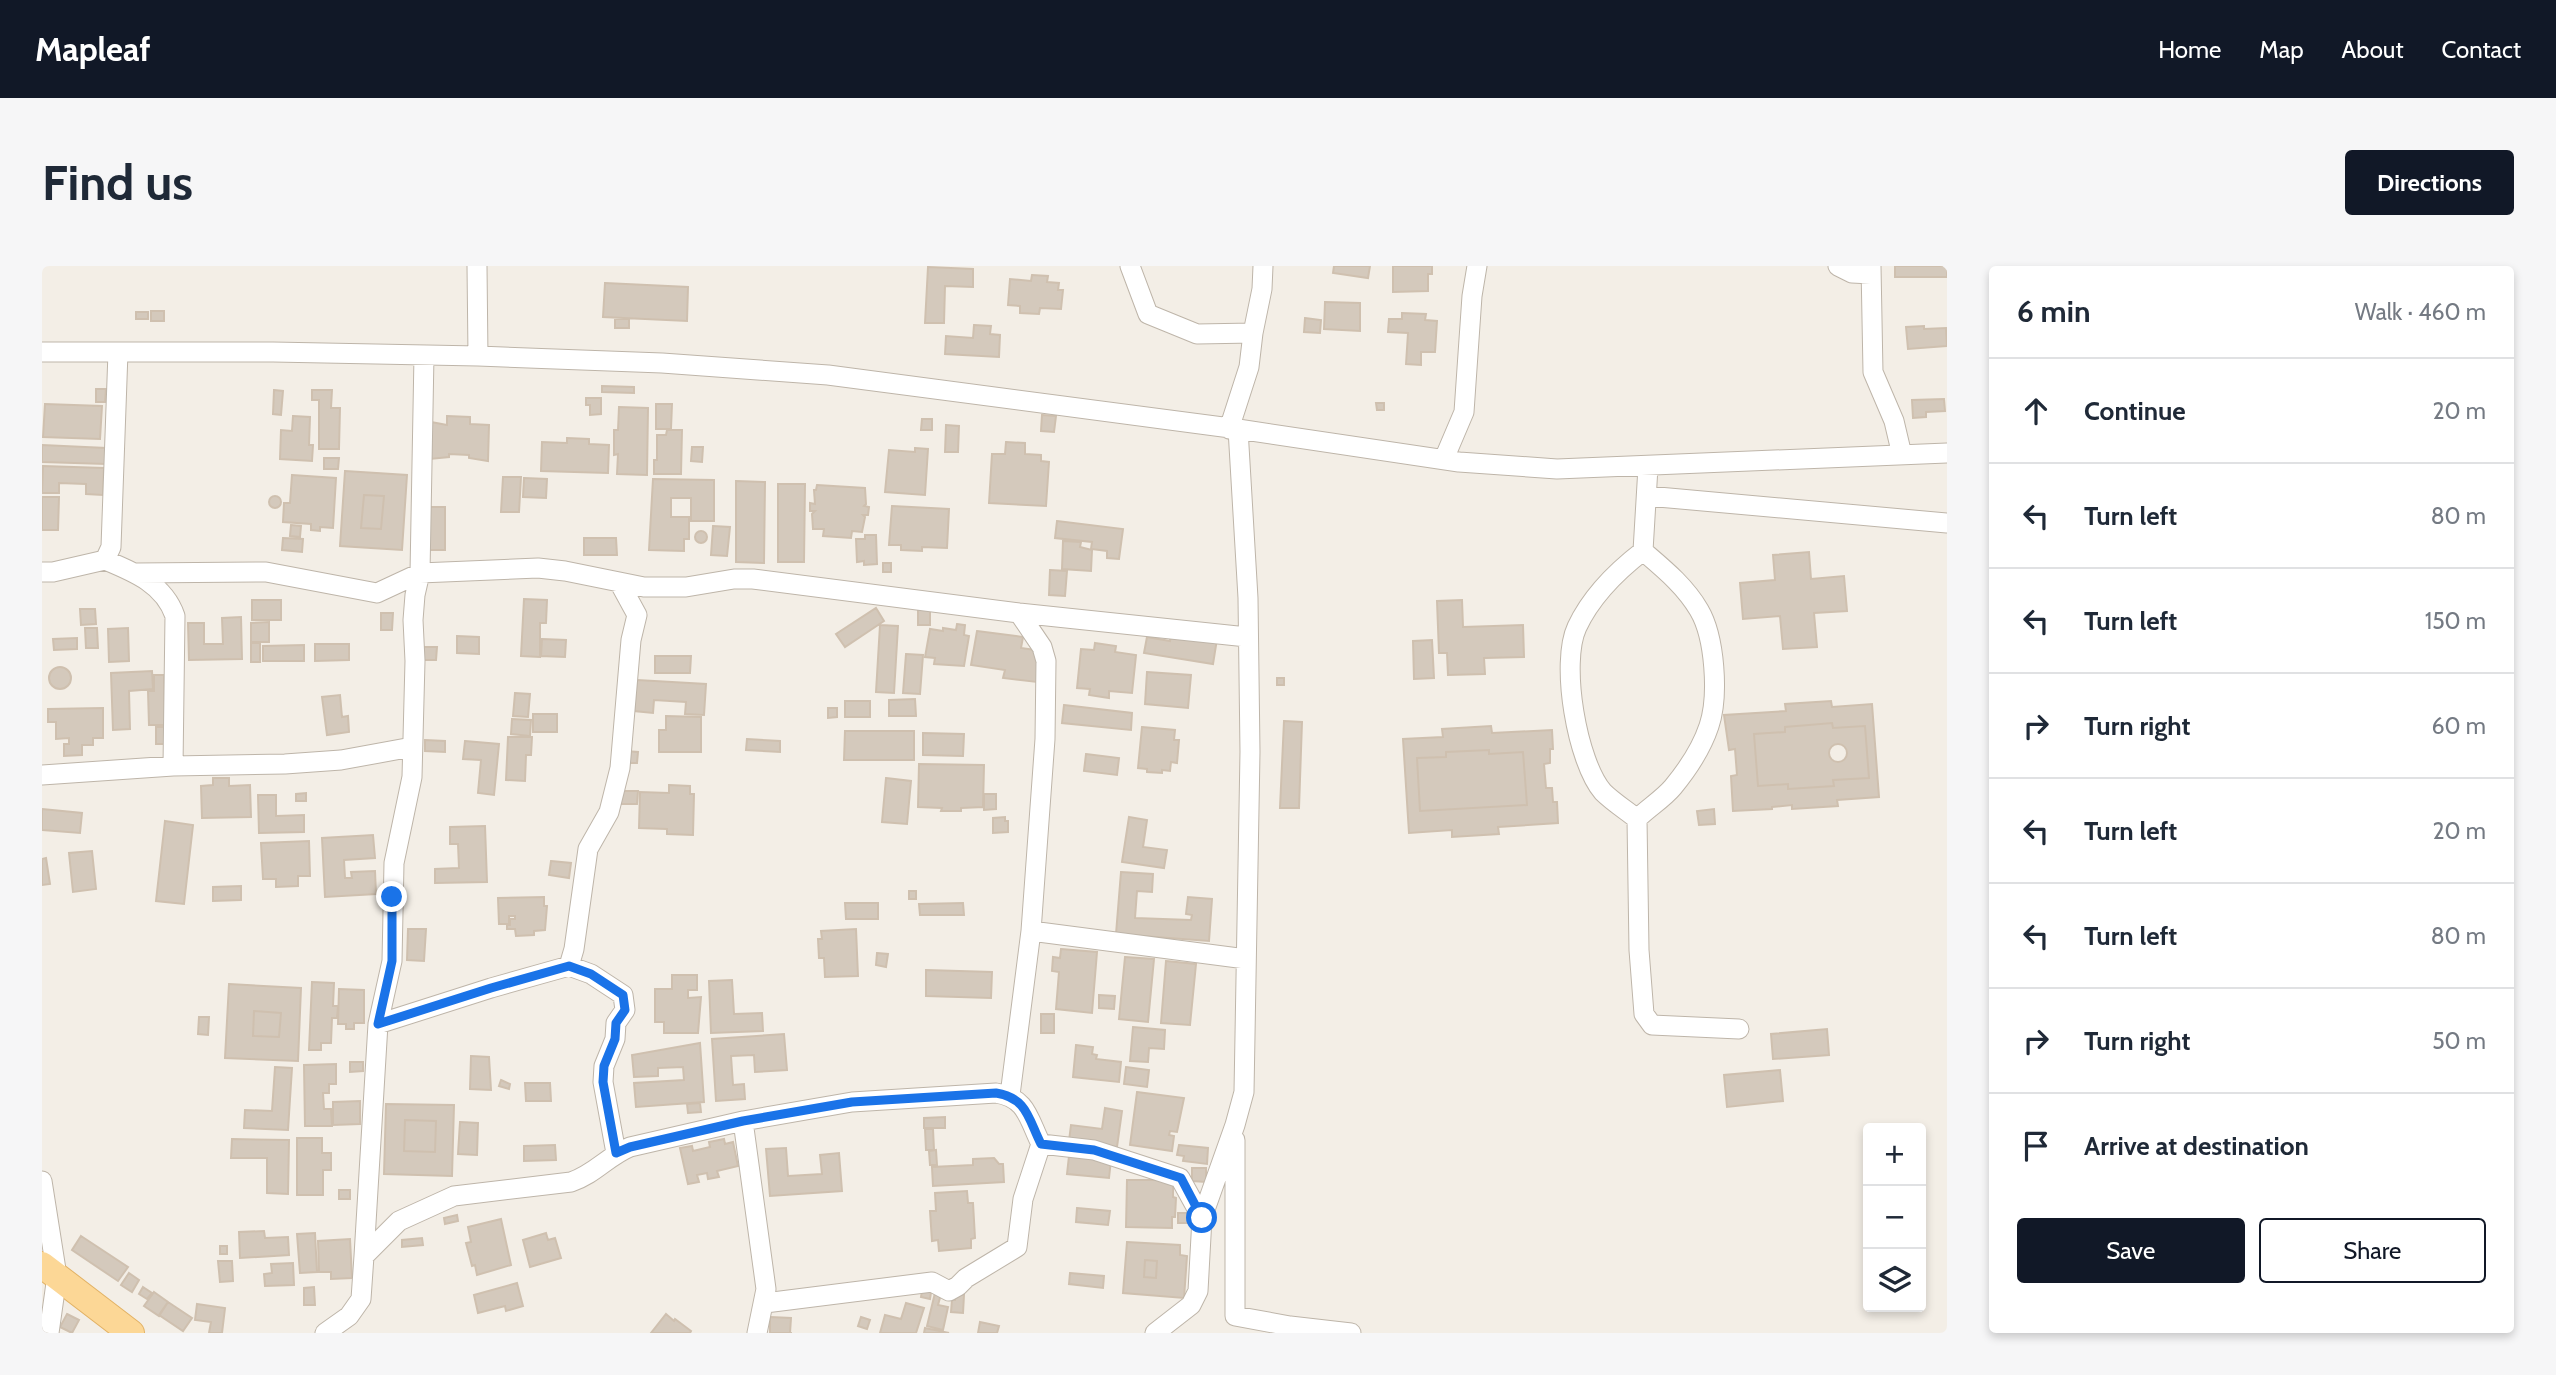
<!DOCTYPE html>
<html lang="en">
<head>
<meta charset="utf-8">
<style>
	:root { --surface:#fff; --page:#f6f6f7; --text:#1f2937; --muted:#747a83; --line:#e0e1e3; --accent:#111827 }
	body { margin:0; font-family:Cabin,sans-serif; background:var(--page); color:var(--text) }
	.controls { position:absolute; right:21px; bottom:21px; display:grid; overflow:hidden; border-radius:7px; box-shadow:0 4px 10px #0003 }
	.controls button { width:63px; height:63px; display:grid; place-items:center; padding:0; border:0; border-bottom:2px solid var(--line); background:var(--surface); color:var(--text); font:35px sans-serif }
	.stop { position:absolute; width:21px; height:21px; margin:-16px; border:5px solid #1a73e8; border-radius:50%; background:#fff }
	.stop.end { background:#1a73e8; border-color:#fff; box-shadow:0 2px 7px #0008 }
	.list { margin:0; padding:0; list-style:none }
	h2 { display:flex; justify-content:space-between; align-items:center; height:91px; margin:0; padding:0 28px; font-size:30px }
	h2 small { font-size:23px; font-weight:400; color:var(--muted) }
	.list li { display:grid; grid-template-columns:46px 1fr auto; gap:21px; align-items:center; box-sizing:border-box; height:105px; padding:0 28px; border-top:2px solid var(--line) }
	.list b { display:block; font-size:26px; white-space:nowrap }
	.list em { font-size:23px; font-style:normal; color:var(--muted) }
	.actions { display:flex; gap:14px; padding:21px 28px }
	.actions a { flex:1; padding:16px 0; border:2px solid var(--accent); border-radius:7px; text-align:center; font-size:24px; color:var(--accent) }
	.actions .main { background:var(--accent); color:#fff }
	.icon { flex:none; width:38px; height:38px; fill:none; stroke:currentColor; stroke-width:2; stroke-linecap:round; stroke-linejoin:round }
	.map { position:relative; flex:none; width:1905px; height:1067px; overflow:hidden; border-radius:7px }
	header { display:flex; align-items:center; gap:42px; box-sizing:border-box; height:98px; padding:0 35px; background:var(--accent); color:#fff }
	header strong { font-size:33px }
	nav { display:flex; gap:38px; margin-inline-start:auto; font-size:24px }
	.intro { display:flex; align-items:center; justify-content:space-between; box-sizing:border-box; height:168px; padding:0 42px }
	h1 { margin:0; font-size:49px }
	.button { padding:18px 32px; border-radius:7px; background:var(--accent); color:#fff; font-size:24px; font-weight:700 }
	main { display:flex; gap:42px; padding:0 42px }
	aside { flex:1; background:var(--surface); border-radius:7px; box-shadow:0 4px 10px #0003 }
	.map>svg:first-child { display:block }
	.building { fill:#d4c9bc; stroke:#cfc0af; stroke-width:2; fill-rule:evenodd }
	.lines { fill:none; stroke-linecap:round; stroke-linejoin:round }
	.minor-casing { stroke:#beb5a9; stroke-width:21 }
	.major-casing { stroke:#e2b265; stroke-width:28 }
	.minor { stroke:#fff; stroke-width:19 }
	.major { stroke:#fcd796; stroke-width:26 }
	.route { stroke:#1a73e8; stroke-width:9 }
</style>
</head>
<body>
<header>
<strong>Mapleaf</strong>
<nav><a>Home</a><a>Map</a><a>About</a><a>Contact</a></nav>
</header>
<div class="intro"><h1>Find us</h1><a class="button">Directions</a></div>
<main>
<div class="map">
<svg width="1905" height="1067" viewBox="0 0 1905 1067">
	<rect width="100%" height="100%" fill="#f3eee6"/>
	<path class="building" d="M1292,0H1328L1326,12L1291,7Z
		M1351,0H1390V8H1386V25L1351,26Z
		M1853,0H1905V11H1853Z
		M886,1L931,3V21L903,20L902,57H883Z
		M990,9L1006,10L1005,16L1017,17L1016,24H1021L1019,43L998,42L997,48L978,47V40L966,39L968,13L989,15Z
		M563,17L646,21L645,55L561,51Z
		M1283,36L1318,37V65L1282,63Z
		M109,45H122V55H109Z
		M94,46H106V53H94Z
		M1360,47L1384,48L1383,54L1395,55L1393,86H1379V99L1364,98L1366,67L1346,66L1347,53H1360Z
		M1263,52L1279,54L1278,67L1262,66Z
		M573,53H587V62H573Z
		M932,59L949,60L948,68L958,69L957,91L903,88L904,70L931,72Z
		M1882,60V63L1904,62L1905,80L1866,83L1864,61Z
		M560,120L592,121V127L560,126Z
		M54,123H64L63,136H54Z
		M232,124L241,125L239,149L231,148Z
		M270,124H290L289,142H298L297,183H277V134H270Z
		M544,132H559V148L548,149V139H544Z
		M1902,133L1903,145L1884,146V151L1871,152L1870,134Z
		M1334,137H1342V144H1335Z
		M3,138L60,140L58,173L1,171Z
		M614,138H630L629,163H614Z
		M577,141L606,142L605,209L575,208L576,188L572,189V164H576Z
		M1000,149L1014,150L1012,166L999,165Z
		M251,150L268,151L267,179H271L270,195L238,193L239,164L250,165Z
		M405,150L428,151V158L447,159L446,195L427,192V189L407,188V191L388,193L389,156L405,159Z
		M880,153H890V164H879Z
		M904,159L917,160L916,186H903Z
		M625,164H640L639,208H612V194H615V169H624Z
		M525,172L547,173V178L567,179L566,207L499,205L500,176L525,177Z
		M964,176L983,177V188L999,189V195L1007,196L1004,240L947,237L950,188H963Z
		M0,179L64,182V198L0,196Z
		M650,181H661L660,196L649,195Z
		M873,182L886,183L883,229L843,226L847,184L873,186Z
		M282,192H297L296,203H282Z
		M1,200L62,202L61,229L44,228V218L17,217V227H0Z
		M303,205L365,209L360,284L298,280ZM322,229L342,230L339,263L319,262Z
		M250,209L294,212L291,262L278,261V265L269,264V258L241,256L242,237H248Z
		M461,211H479L477,246H459Z
		M482,212L505,213L504,232L481,231Z
		M611,213L672,214V255H649V232H629V251H647V273H642V285L607,284Z
		M694,215L723,216L722,297L694,296Z
		M736,218H763L762,296H736Z
		M775,219L823,222L824,238L822,240L827,241L826,249H821L823,251L820,266L810,265L809,272L781,270L782,263H771L770,248L773,245H768V237L773,238L772,224H774Z
		M322,229L342,230L339,263L319,262Z
		M227 236a6 6 0 1 1 12 0a6 6 0 1 1-12 0Z
		M0,231H17L16,264H0Z
		M850,240L907,243L905,282L880,281V285L859,284V279H847Z
		M385,241H403V284H386Z
		M1015,255L1081,263L1077,293L1065,292V285L1049,283L1050,276L1013,272Z
		M249,259L259,260L258,271L248,270Z
		M671,260L688,261L685,290L669,289Z
		M653 271a6 6 0 1 1 12 0a6 6 0 1 1-12 0Z
		M823,269H834L835,298L822,299V295L815,296L814,273H823Z
		M241,272L261,273L260,286L240,284Z
		M542,272H574L575,289H542Z
		M1021,275L1039,276L1038,281L1050,284L1049,305L1020,303Z
		M1767,286L1769,313L1802,310L1805,345L1772,347L1775,381L1741,383L1738,350L1701,353L1698,317L1733,314L1731,289Z
		M841,297H849V306H841Z
		M1008,304L1025,305L1023,330L1007,329Z
		M482,333L505,334L504,357H498V391L479,390Z
		M210,334H239V354H210Z
		M1420,334L1421,361L1481,359L1482,391L1442,392L1443,408L1406,409L1405,387H1397L1395,335Z
		M834,342L842,355L803,381L794,368Z
		M876,342H888V359H876Z
		M38,343H53L54,358L39,359Z
		M339,347H351L350,364H339Z
		M199,351L200,393L147,394L146,357H162V378H181L180,352Z
		M227,356V376H209V357Z
		M915,358L923,359L922,369L927,370L922,400L892,398L893,392L883,391L888,363L901,365V362L914,364Z
		M838,359L856,360L852,427L834,426Z
		M43,362H55L56,382H44Z
		M86,362L87,395L67,396L66,363Z
		M1130,364L1175,373L1171,398L1102,387L1105,371L1128,375Z
		M935,365L981,371L979,382L993,384L996,390L995,416L961,412L963,404L929,399Z
		M415,370L437,371V388L415,387Z
		M35,372V383L12,384L11,373Z
		M500,373L524,374L523,391L499,390Z
		M1390,374L1392,412L1372,413L1371,375Z
		M209,377H218V396H209Z
		M1053,377L1074,380L1073,386L1094,389L1090,427L1067,425V432L1047,429L1048,423L1035,422L1039,383L1052,384Z
		M273,378H307V394L273,395Z
		M262,379V395H221V380Z
		M382,381H395L394,394H382Z
		M864,388L881,389L878,428L861,427Z
		M613,390H649L648,407H613Z
		M7 412a11 11 0 1 1 22 0a11 11 0 1 1-22 0Z
		M110,405L111,423L87,425L88,463L71,464L69,407Z
		M1105,406L1149,409L1146,442L1103,438Z
		M112,409H122L123,459H107L106,425H112Z
		M1235,412H1242V419H1235Z
		M595,414L664,418L662,449L643,448L644,436L612,434L611,447L592,445Z
		M473,427L488,428L486,451L471,450Z
		M298,429L300,451L306,450L307,466L285,469L280,431Z
		M873,433L874,450H847V434Z
		M803,435H828V451H803Z
		M1789,435L1790,441L1830,438L1837,531L1795,534L1796,540L1750,543V539L1730,541V543L1691,545L1689,510L1695,509L1693,483L1687,484L1682,449L1744,445L1743,438ZM1790,457L1791,462L1823,460L1827,512L1791,514L1792,520L1746,523V518L1716,520L1712,468L1743,466V461Z
		M1022,439L1090,447L1089,464L1020,457Z
		M61,442V472H51V479H40V489L22,490V478H27V472L14,473V456H6V443Z
		M786,442H795V451L786,452Z
		M491,448H515V466H491Z
		M624,450L659,451V486H617V464H624Z
		M470,453L489,454L488,470L469,468Z
		M1242,455L1260,456L1257,542H1238Z
		M1790,457L1791,462L1823,460L1827,512L1791,514L1792,520L1746,523V518L1716,520L1712,468L1743,466V461Z
		M1449,460L1450,467L1510,464L1511,483H1508V497L1502,498L1504,522H1510L1511,536H1515L1516,557L1456,561L1457,568L1410,571V564L1367,567L1361,473L1401,471L1400,463ZM1447,484V488L1481,486L1485,539L1378,545L1375,492L1404,491V486Z
		M114,461H123V478H114Z
		M1100,461L1133,464L1132,474H1137L1135,497L1129,496L1128,505L1120,504V507L1105,506V503L1096,502Z
		M803,465H872V494H802Z
		M881,467L922,468L921,490L881,489Z
		M466,471H490L489,489H484L483,515L464,514Z
		M705,473L738,475V486L704,484Z
		M383,474L403,475V486L383,485Z
		M423,475L457,478L452,529L436,527L439,494L421,493Z
		M1787 487a9 9 0 1 1 18 0a9 9 0 1 1-18 0Z
		M1447,484V488L1481,486L1485,539L1378,545L1375,492L1404,491V486Z
		M583,485L596,486L595,497H582Z
		M1044,488L1077,492L1075,509L1042,505Z
		M877,498L942,499L941,541L919,542V545H899L900,542L876,541Z
		M171,512H187V520L208,519L209,551L160,552L159,520L171,519Z
		M844,512L869,515L865,558L840,556Z
		M627,519L648,520V528H652L651,569L625,568V563L597,562L598,526L627,527Z
		M575,525H596L595,538H575Z
		M264,527V535H254V528Z
		M942,528H954V543L942,544Z
		M216,529H234V550L262,549V566L217,567Z
		M0,543L40,547L38,567L0,564Z
		M1672,543L1673,558L1657,559L1655,545Z
		M963,551V555H966V566L951,567V552Z
		M1087,551L1105,554L1101,581L1125,584L1122,602L1080,596Z
		M123,555L151,559L142,638L114,635Z
		M443,560L445,616L393,617V603L417,602L416,578H408V561Z
		M331,569L333,592L302,594L303,612H310L309,606L333,605L334,628L283,631L280,572Z
		M267,575L268,610H256V620L234,621V613H221L219,577Z
		M50,585L54,623L31,626L27,587Z
		M4,592L8,618L0,619V593Z
		M509,595L529,597L527,612L507,609Z
		M1079,606L1111,608L1110,626L1095,625L1093,652L1149,654L1150,649L1144,648L1146,631L1170,633L1167,675L1074,668Z
		M199,620V634L171,635V621Z
		M867,625H874V633H867Z
		M502,631V640H505L503,664L492,665V669L474,670L473,663H465V659H468V653H473V650H467V658H457L456,632Z
		M803,637H836V653H804Z
		M921,637L922,649H878L877,638Z
		M366,663H384L382,695L365,694Z
		M814,663L816,710L783,711L782,692H777L776,673H780L779,665Z
		M1019,683L1055,686L1050,747L1014,743L1017,706L1010,705L1011,691L1018,692Z
		M835,687L846,688L844,701L834,699Z
		M1083,691L1112,693L1106,756L1077,753Z
		M1124,695L1154,698L1148,759L1119,757Z
		M884,704L950,706L949,732L884,730Z
		M630,709H655V724H646V732L659,731L656,767H622V756H613V723H630Z
		M690,714L692,748L720,747L721,765L669,767L667,715Z
		M270,716L292,717L291,740H296L295,752H290L289,777H279V784H267Z
		M187,718L259,722L256,795L183,792ZM212,745L239,747L237,771L211,770Z
		M297,723L322,724V757H312V763H304V758H296Z
		M1057,729L1073,730L1072,743L1057,742Z
		M212,745L239,747L237,771L211,770Z
		M999,748H1012V767H999Z
		M157,751H167L166,769L156,768Z
		M1091,761L1123,764L1122,783L1107,782L1106,796L1088,795Z
		M1785,763L1787,789L1731,793L1729,768Z
		M742,768L745,804L713,806L712,789L689,790L691,819L702,818L703,833L674,835L670,773Z
		M658,777L662,836L594,841L592,817L642,814L641,801L616,802V810L592,811L590,789Z
		M1034,779L1051,781L1050,788L1055,789L1054,793L1079,796L1077,816L1031,811Z
		M429,790L447,791L449,824L428,823Z
		M308,796H321V805L308,806Z
		M294,798V818H287V827H281L282,843H289L290,860H263L262,799Z
		M233,801L250,802L246,864L202,862L203,844L230,845Z
		M1084,801L1107,804L1105,821L1082,818Z
		M1738,804L1741,835L1685,841L1682,809Z
		M459,814L468,818L467,823L457,820Z
		M483,817H508L509,835H484Z
		M1095,826L1142,832L1135,866L1128,865L1127,869L1132,870L1130,885L1088,879Z
		M318,835V858L291,859V836Z
		M658,837L659,846L646,847L645,838Z
		M344,838L412,839L410,910L342,908ZM363,854L394,855L393,886L362,885Z
		M1063,842L1080,845L1075,881L1027,875L1029,859L1060,863Z
		M903,851V862H882V852Z
		M363,854L394,855L393,886L362,885Z
		M418,856L436,857L435,889L416,888Z
		M883,863H891L892,884H884Z
		M255,872H280V887H289V904H281V929H255Z
		M190,873L247,874L246,928L225,927V892H189Z
		M682,873L683,878L691,876L696,900L675,905L677,911L666,913L665,907L655,909L657,916L646,918L638,882L650,880L651,885L668,881L667,876Z
		M513,879L514,894L482,895V880Z
		M1137,879L1166,882L1165,898L1141,895L1142,890L1135,889Z
		M744,882L746,910L780,908L778,889L797,887L800,925L728,930L724,883Z
		M894,884L895,899H888L887,885Z
		M1027,890L1069,894L1067,912L1025,908Z
		M952,892L957,898H961L962,916L891,920L890,901L931,899V893Z
		M1150,902H1164V916L1150,915Z
		M1085,914H1131V931L1134,932L1133,951H1130V962L1084,961Z
		M297,924H308V933H297Z
		M925,925L926,937H931L933,972L929,973V982L897,985L896,974L890,975L888,945H894L893,927Z
		M1035,942L1068,945L1066,959L1034,956Z
		M1136,947H1148V957H1136Z
		M415,949L416,955L403,958L402,952Z
		M459,953L469,999L435,1009L433,999L430,1000L424,977L429,976L426,961Z
		M222,965L223,972L246,971L247,989L198,992L197,966Z
		M273,967L275,1006L258,1007L255,968Z
		M504,967L506,974L513,972L519,992L488,1001L481,974Z
		M39,970L86,1001L76,1015L30,984Z
		M380,972L381,979L360,981V974Z
		M308,973L310,1012L289,1013V1006H277L276,975Z
		M1085,976L1138,979V989L1145,990L1142,1032L1081,1027ZM1103,994L1115,995L1114,1012L1102,1011Z
		M178,980H185V988H178Z
		M1103,994L1115,995L1114,1012L1102,1011Z
		M176,995H190L191,1015L178,1016Z
		M251,997L252,1019L223,1020L222,1008L230,1007L229,998Z
		M87,1007L97,1014L90,1026L79,1019Z
		M1028,1007L1062,1010L1061,1022L1027,1018Z
		M475,1017L481,1040L464,1045L463,1040L436,1047L432,1029Z
		M881,1019L890,1020L888,1033L879,1031Z
		M101,1021L110,1027L105,1033L97,1028Z
		M272,1021L273,1039H262V1022Z
		M112,1026L126,1036L117,1050L102,1040Z
		M893,1027L899,1028L896,1039L906,1041L901,1064L885,1060Z
		M913,1028L922,1029L921,1047L909,1046L910,1034H913Z
		M126,1036L150,1052L141,1065L117,1049Z
		M864,1037L882,1042L874,1067H838L843,1049L859,1053Z
		M155,1038L183,1042L180,1067H167L169,1056L153,1054Z
		M25,1048L37,1054L30,1067L18,1061Z
		M624,1048L632,1055L633,1053L649,1065L648,1067H609Z
		M728,1051L749,1052L748,1067H750H728Z
		M819,1051L828,1054L825,1063L816,1060Z
		M938,1056L957,1060L955,1067H936Z
		M883,1062L907,1067H882Z"/>
	<g class="lines">
		<defs>
			<path id="minor" d="M435,0L436,90
				M1088,0L1106,48L1155,68L1211,67
				M1796,0L1810,7L1829,8
				M1829,0L1831,106L1852,155L1860,189
				M0,86H231L436,90L620,97L786,109L1196,163L1417,196L1515,203L1905,187
				M1187,163L1207,101L1211,67L1220,23L1221,0
				M1402,193L1422,146L1430,30L1435,0
				M1605,230L1905,257
				M1601,285C1622,303 1643,320 1657,344C1673,371 1677,430 1667,460C1660,481 1645,504 1631,521C1621,533 1606,542 1595,553L1597,684L1602,748L1610,759L1697,763
				M1601,285L1606,201
				M63,294C92,306 122,318 133,350L131,500
				M0,306H11L63,294L69,281L76,86
				M94,307L224,306L335,327L378,307L496,302L523,305L602,321H644L692,313H711L977,347L1205,371
				M0,509L131,500L243,498L299,494L370,481
				M1595,553C1584,544 1571,536 1561,526C1535,496 1518,397 1535,361C1549,331 1575,305 1601,285
				M989,665L1204,693
				M336,758L449,722L527,700
				M968,829L989,665L1003,473L1004,395L1000,381L977,347
				M701,855L724,1023L715,1067
				M1193,874V1050L1248,1060L1309,1067
				M574,887L561,816L562,800L573,773L574,757L583,744L581,729L549,708L527,700L532,683L546,583L567,546L578,502L589,374L595,349L577,316
				M0,915L15,1010L7,1067
				M322,990L336,758L350,695L352,597L370,511L373,395L371,354L373,329L378,307L382,89
				M723,1037L890,1016L907,1025L916,1020L924,1012L975,981L981,933L999,878
				M283,1067L307,1050L319,1033L322,990L357,955L412,930L529,916C553,908 566,890 588,881L701,855L810,836L954,827C985,832 986,852 999,878L1052,884L1138,912L1160,952
				M1113,1067L1149,1039L1156,1025L1160,952L1193,859L1202,826L1208,486L1206,332L1196,163"/>
			<path id="major" d="M0,999L89,1067"/>
		</defs>
		<use href="#minor" class="minor-casing"/>
		<use href="#major" class="major-casing"/>
		<use href="#minor" class="minor"/>
		<use href="#major" class="major"/>
	</g>
	<g class="lines">
		<path class="route" d="M350,631V695L336,758L449,722L527,700L549,708L581,729L583,744L574,757L573,773L562,800L561,816L574,887L588,881L701,855L810,836L954,827C985,832 986,852 999,878L1052,884L1139,912L1160,952"/>
	</g>
</svg>
<div class="controls">
<button>+</button>
<button>−</button>
<button><svg class="icon" aria-label="layers" viewBox="0 0 24 24"><path d="M12 4l9 5-9 5-9-5zM3 14l9 5 9-5"/></svg></button>
</div>
<div class="stop" style="left:1160px;top:952px"></div>
<div class="stop end" style="left:350px;top:631px"></div>
</div>
<aside>
<h2>6 min<small>Walk · 460 m</small></h2>
<ul class="list">
<li><svg class="icon" aria-label="ahead" viewBox="0 0 24 24"><path d="M12 20V5M6 11l6-6 6 6"/></svg><div><b>Continue</b></div><em>20 m</em></li>
<li><svg class="icon" aria-label="left" viewBox="0 0 24 24"><path d="M17 20v-9H6M10 6l-5 5 5 5"/></svg><div><b>Turn left</b></div><em>80 m</em></li>
<li><svg class="icon" aria-label="left" viewBox="0 0 24 24"><path d="M17 20v-9H6M10 6l-5 5 5 5"/></svg><div><b>Turn left</b></div><em>150 m</em></li>
<li><svg class="icon" aria-label="right" viewBox="0 0 24 24"><path d="M7 20v-9h11M14 6l5 5-5 5"/></svg><div><b>Turn right</b></div><em>60 m</em></li>
<li><svg class="icon" aria-label="left" viewBox="0 0 24 24"><path d="M17 20v-9H6M10 6l-5 5 5 5"/></svg><div><b>Turn left</b></div><em>20 m</em></li>
<li><svg class="icon" aria-label="left" viewBox="0 0 24 24"><path d="M17 20v-9H6M10 6l-5 5 5 5"/></svg><div><b>Turn left</b></div><em>80 m</em></li>
<li><svg class="icon" aria-label="right" viewBox="0 0 24 24"><path d="M7 20v-9h11M14 6l5 5-5 5"/></svg><div><b>Turn right</b></div><em>50 m</em></li>
<li><svg class="icon" aria-label="arrive" viewBox="0 0 24 24"><path d="M6 21V4h12l-3 4 3 4H6"/></svg><div><b>Arrive at destination</b></div></li>
</ul>
<div class="actions"><a class="main">Save</a><a>Share</a></div>
</aside>
</main>
</body>
</html>
